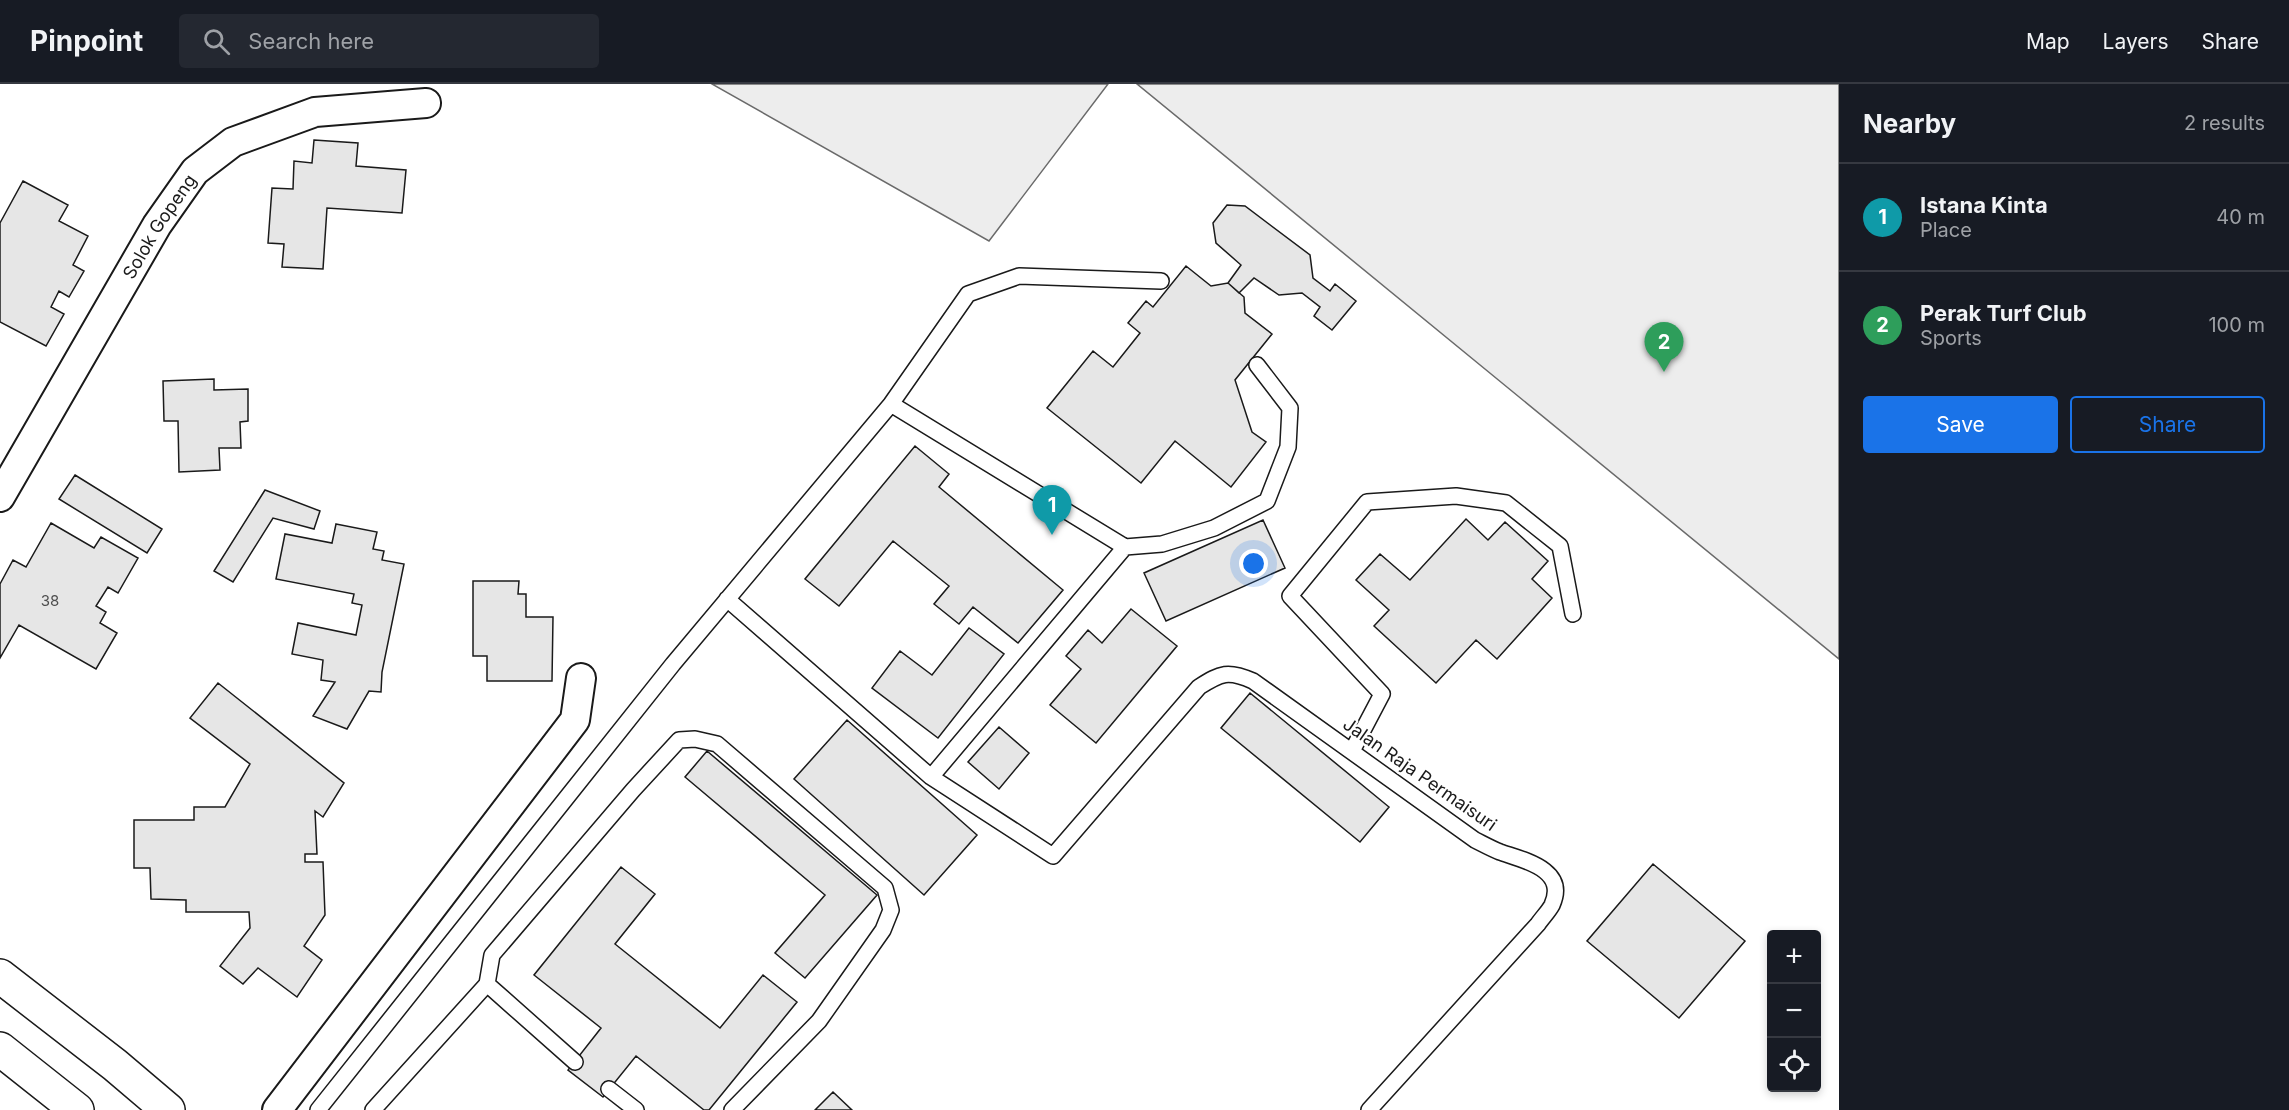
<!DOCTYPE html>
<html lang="en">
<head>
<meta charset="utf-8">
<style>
	:root { --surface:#171b24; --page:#242831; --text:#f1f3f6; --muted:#9ea1a6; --line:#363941; --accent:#1a73e8 }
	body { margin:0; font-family:Inter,sans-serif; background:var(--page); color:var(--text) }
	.controls { position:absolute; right:18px; bottom:18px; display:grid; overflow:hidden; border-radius:6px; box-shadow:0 3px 9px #0003 }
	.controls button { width:54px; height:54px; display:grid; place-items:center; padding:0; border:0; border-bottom:2px solid var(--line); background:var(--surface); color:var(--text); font:30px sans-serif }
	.you { position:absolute; left:1254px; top:480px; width:21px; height:21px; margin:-15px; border:4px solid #fff; border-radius:50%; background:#1a73e8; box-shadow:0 0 0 9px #1a73e833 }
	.badge { display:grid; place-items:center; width:39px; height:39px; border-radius:50%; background:var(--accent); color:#fff; font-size:20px; font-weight:700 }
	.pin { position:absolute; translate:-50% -50px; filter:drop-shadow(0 2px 3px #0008) }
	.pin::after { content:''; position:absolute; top:32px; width:21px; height:18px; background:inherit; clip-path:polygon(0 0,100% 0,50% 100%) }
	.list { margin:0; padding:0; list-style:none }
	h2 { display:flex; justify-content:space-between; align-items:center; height:78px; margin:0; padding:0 24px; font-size:26px }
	h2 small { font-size:20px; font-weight:400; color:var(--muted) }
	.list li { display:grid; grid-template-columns:39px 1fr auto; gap:18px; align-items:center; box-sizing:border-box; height:108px; padding:0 24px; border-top:2px solid var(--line) }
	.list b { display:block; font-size:22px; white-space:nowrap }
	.list p { margin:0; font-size:20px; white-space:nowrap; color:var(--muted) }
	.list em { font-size:20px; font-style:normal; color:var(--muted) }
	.actions { display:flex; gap:12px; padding:18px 24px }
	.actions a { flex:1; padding:14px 0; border:2px solid var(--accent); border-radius:6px; text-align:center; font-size:21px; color:var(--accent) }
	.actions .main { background:var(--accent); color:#fff }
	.icon { flex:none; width:33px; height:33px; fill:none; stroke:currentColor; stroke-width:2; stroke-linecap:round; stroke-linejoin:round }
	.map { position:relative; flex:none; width:1839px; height:1026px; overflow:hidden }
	header { display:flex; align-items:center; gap:36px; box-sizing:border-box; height:84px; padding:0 30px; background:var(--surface); border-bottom:2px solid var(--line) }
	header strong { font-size:28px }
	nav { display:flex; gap:33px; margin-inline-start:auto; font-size:21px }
	.search { width:420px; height:54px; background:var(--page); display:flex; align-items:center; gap:15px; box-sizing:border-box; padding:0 21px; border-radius:6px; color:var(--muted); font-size:22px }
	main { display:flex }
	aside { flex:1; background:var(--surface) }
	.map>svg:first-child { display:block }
	.built { fill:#ededed; stroke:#6a6a6a; stroke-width:1.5 }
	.building { fill:#e6e6e6; stroke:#1a1a1a; stroke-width:1.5 }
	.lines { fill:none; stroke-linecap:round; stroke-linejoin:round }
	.service-casing { stroke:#1a1a1a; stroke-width:18 }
	.minor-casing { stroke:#1a1a1a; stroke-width:32 }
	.trunk-casing { stroke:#1a1a1a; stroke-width:36 }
	.service { stroke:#fff; stroke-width:15 }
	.minor { stroke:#fff; stroke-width:28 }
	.trunk { stroke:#fff; stroke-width:33 }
	.labels { text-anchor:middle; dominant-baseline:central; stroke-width:4.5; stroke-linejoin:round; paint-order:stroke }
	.number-label { font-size:15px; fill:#4d4d4d }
	.street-label { font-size:18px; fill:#1a1a1a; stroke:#fff }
</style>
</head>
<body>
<header>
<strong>Pinpoint</strong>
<div class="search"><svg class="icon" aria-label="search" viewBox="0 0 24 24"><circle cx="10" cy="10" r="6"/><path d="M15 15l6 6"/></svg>Search here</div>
<nav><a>Map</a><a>Layers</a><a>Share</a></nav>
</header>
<main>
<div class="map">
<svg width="1839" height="1026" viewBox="0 0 1839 1026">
	<rect width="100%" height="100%" fill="#fff"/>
	<path class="built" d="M712,0H1108L989,157Z
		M1137,0H1839V575Z"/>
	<path class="building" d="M314,56L358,59L356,82L406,86L402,129L327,124L323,185L282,183L284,160L268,159L272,104L293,105L294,77L312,79Z
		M23,97L68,121L59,137L88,152L73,181L84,187L69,213L59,207L51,223L64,230L46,262L0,238V139Z
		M1227,121L1245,122L1310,171L1313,194L1330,207L1335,200L1356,217L1332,246L1314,232L1320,223L1302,209L1279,211L1254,194L1239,209L1228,199L1241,181L1216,159L1213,139Z
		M1186,182L1211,202L1228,199L1244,213L1245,229L1272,250L1235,296L1252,348L1266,358L1231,403L1175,357L1141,399L1047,324L1093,267L1113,283L1140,249L1128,239L1146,217L1153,223Z
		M214,295V306L248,305V337L240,338L241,364H219L220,386L179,388L178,337H164L163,297Z
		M915,362L949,390L939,403L1063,506L1018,559L973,523L959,540L934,520L949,502L893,457L839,522L805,495Z
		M75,391L162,445L147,469L59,415Z
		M265,406L320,427L314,445L273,434L233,498L214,487Z
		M1466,435L1488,456L1505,438L1548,477L1532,495L1552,514L1497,575L1476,556L1436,599L1374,542L1389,526L1356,496L1380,470L1410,496Z
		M1263,436L1285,484L1166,537L1144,489Z
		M51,439L94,464L101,453L138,474L118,509L108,503L96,522L106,528L100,539L117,549L96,585L19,541L0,574V500L13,476L26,483Z
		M336,440L377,448L373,465L384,467L382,476L404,480L382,588L381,608L369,607L347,645L313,632L335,598L321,596L323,576L292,570L298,539L356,551L362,521L352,519L354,510L276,495L285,450L332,459Z
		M473,497H519L518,510H526V533H553L552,597H487V572H473Z
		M1131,525L1177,562L1096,659L1050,621L1081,585L1066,572L1088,546L1102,559Z
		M969,544L1004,570L938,654L872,604L900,567L932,591Z
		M218,599L344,699L323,733L315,727L317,770H305V778H323L325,831L304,862L322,876L297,913L258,884L243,900L220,882L250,844L249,828H186V816L151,815L150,784H134V736H194V723H225L250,680L190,634Z
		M1250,609L1389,723L1360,758L1221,644Z
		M847,636L977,751L924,811L794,695Z
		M999,643L1029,669L999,705L968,678Z
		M707,667L877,811L805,894L775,869L825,811L685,693Z
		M1653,780L1745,857L1679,934L1587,857Z
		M621,783L655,810L615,860L720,944L763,891L797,918L709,1026H704L636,972L603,1013L568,986L601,944L534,891Z
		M833,1008L852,1026H815Z"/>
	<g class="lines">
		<defs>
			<path id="service" d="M891,320L1125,463
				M727,515L931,693L1053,772L1199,603C1221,589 1228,586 1253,597L1475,756C1483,760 1492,765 1500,768C1523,776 1568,785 1552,821C1549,827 1542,834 1538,840L1369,1026
				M1352,667L1382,610L1290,512L1367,418L1456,412L1506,419L1560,462L1573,530
				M931,693L1125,463L1162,460L1214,444L1267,417L1288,363L1290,324L1257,281
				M487,900L492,871L633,706L679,656L695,655L717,660L885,804L891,826L883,846L819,937L732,1026
				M609,1005L636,1026
				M318,1026L673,580L891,320L968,210L1019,192L1161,197
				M373,1026L487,900L575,978"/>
			<g id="minor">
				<path id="s1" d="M0,413L157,141L195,87L233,58L315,28L426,19"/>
				<path d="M277,1026L575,636L581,594"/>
			</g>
			<path id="trunk" d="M0,892L115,981L168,1026
				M0,965L77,1026"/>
		</defs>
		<use href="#service" class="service-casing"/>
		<use href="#minor" class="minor-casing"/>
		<use href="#trunk" class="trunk-casing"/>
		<use href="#service" class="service"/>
		<use href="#minor" class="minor"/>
		<use href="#trunk" class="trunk"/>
	</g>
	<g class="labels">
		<g class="number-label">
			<text x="50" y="516">38</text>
		</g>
		<g class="street-label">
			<text stroke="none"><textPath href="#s1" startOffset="314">Solok Gopeng</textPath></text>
			<text transform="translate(1420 690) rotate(35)">Jalan Raja Permaisuri</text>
		</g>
	</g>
</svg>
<div class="controls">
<button>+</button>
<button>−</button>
<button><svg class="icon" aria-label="locate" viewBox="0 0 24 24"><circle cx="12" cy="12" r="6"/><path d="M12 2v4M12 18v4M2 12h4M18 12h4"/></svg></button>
</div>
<div class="you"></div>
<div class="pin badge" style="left:1052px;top:451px;background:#0f9aa8">1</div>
<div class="pin badge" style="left:1664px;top:288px;background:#2e9e5b">2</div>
</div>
<aside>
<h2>Nearby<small>2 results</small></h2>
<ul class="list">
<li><span class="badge" style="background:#0f9aa8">1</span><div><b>Istana Kinta</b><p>Place</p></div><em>40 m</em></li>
<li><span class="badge" style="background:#2e9e5b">2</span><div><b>Perak Turf Club</b><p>Sports</p></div><em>100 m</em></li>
</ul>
<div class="actions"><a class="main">Save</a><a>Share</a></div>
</aside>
</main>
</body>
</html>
